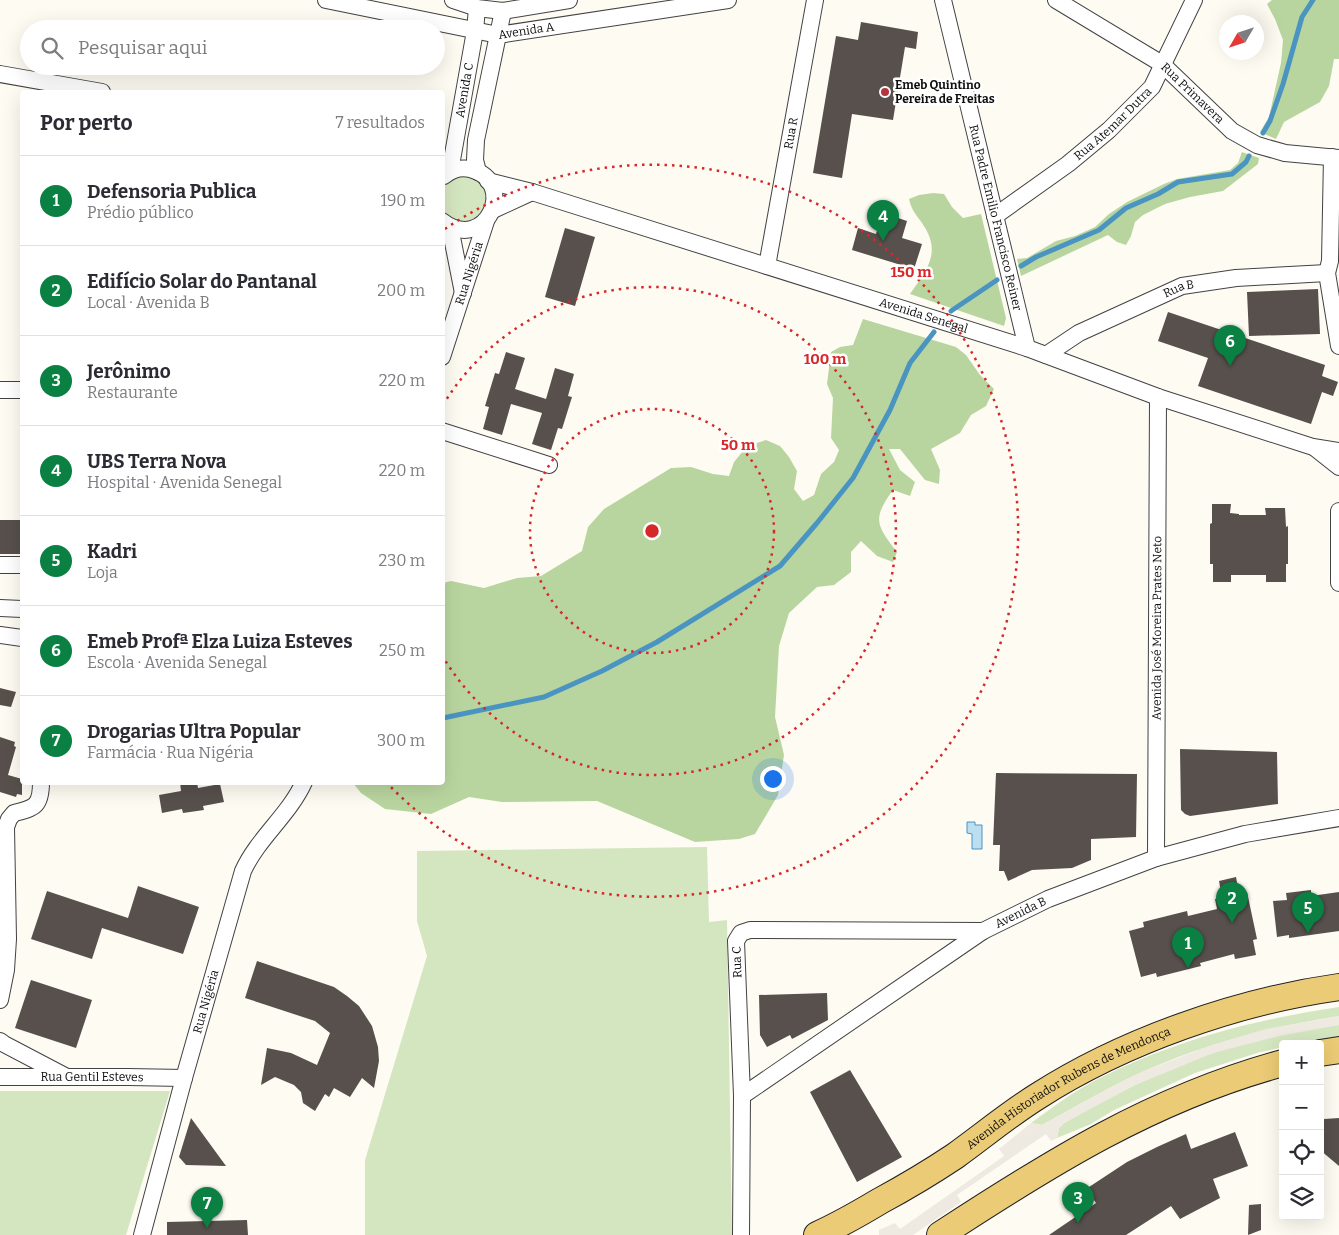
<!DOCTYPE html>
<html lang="pt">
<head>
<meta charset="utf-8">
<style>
	:root { --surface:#fff; --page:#f7f7f7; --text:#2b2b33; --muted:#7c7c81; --line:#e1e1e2; --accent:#0b8043 }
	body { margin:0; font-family:Bitter,serif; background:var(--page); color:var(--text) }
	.controls { position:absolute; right:15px; bottom:15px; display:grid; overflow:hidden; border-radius:5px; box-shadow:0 5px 20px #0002 }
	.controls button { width:45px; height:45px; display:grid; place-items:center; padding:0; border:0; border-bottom:1px solid var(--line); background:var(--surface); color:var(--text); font:25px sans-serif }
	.compass { position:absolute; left:1219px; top:15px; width:45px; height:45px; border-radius:50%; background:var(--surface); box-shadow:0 5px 20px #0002; rotate:231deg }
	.you { position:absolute; left:772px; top:778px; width:18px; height:18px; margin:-12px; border:4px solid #fff; border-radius:50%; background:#1a73e8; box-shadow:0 0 0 8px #1a73e833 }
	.badge { display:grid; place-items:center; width:32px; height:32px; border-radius:50%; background:var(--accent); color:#fff; font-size:16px; font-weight:700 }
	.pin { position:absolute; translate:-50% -41px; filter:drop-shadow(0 1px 2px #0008) }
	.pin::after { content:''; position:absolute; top:26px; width:18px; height:15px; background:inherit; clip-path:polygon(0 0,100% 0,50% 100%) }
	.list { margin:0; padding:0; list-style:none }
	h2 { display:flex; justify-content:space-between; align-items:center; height:65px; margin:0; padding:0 20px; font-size:21px }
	h2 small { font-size:16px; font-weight:400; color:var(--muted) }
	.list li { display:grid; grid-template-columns:32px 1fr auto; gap:15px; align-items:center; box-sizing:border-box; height:90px; padding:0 20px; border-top:1px solid var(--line) }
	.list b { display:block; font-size:19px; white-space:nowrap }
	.list p { margin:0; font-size:16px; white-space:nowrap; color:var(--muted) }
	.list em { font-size:16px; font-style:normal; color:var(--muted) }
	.icon { flex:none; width:28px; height:28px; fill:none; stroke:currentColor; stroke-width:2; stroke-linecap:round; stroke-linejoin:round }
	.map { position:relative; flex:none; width:1339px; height:1235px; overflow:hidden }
	.search { position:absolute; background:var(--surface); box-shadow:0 5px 20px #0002; left:20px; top:20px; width:425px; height:55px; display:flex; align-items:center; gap:12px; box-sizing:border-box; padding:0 18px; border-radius:28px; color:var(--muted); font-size:19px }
	.panel { position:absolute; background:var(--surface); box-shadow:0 5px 20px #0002; left:20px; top:90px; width:425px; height:695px; border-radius:5px }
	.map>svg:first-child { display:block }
	.green { fill:#d4e6bf }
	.forest { fill:#b9d59f }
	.plaza { fill:#eeeae1 }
	.water { fill:#bcdef1; stroke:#4a94c1 }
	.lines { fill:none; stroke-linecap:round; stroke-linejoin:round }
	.stream { stroke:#4a94c1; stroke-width:5 }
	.building { fill:#57504d }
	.street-casing { stroke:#424242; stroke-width:18 }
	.primary-casing { stroke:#202020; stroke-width:28 }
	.street { stroke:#fff; stroke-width:16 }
	.primary { stroke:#ebcb75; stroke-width:26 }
	.ring { fill:none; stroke:#d62828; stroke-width:2.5; stroke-dasharray:2.5 5 }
	.poi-dot { fill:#b2343e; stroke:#fff; stroke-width:2 }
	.labels { text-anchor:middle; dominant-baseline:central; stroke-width:5; stroke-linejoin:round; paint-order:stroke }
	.street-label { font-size:12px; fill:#0f0f0f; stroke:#fff }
	.poi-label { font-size:12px; font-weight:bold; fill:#0f0f0f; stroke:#fff; text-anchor:start }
	.centre { fill:#d62828; stroke:#fff; stroke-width:2.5 }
	.ring-label { font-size:15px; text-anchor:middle; font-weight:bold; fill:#d62828; stroke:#fff; stroke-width:5; stroke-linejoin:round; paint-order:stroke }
</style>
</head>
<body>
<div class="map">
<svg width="1339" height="1235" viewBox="0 0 1339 1235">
	<rect width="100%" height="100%" fill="#fefbf3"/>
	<path class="green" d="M441 199a23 23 0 1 1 46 0a23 23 0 1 1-46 0Z
		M707,847L709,922L727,920L732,1235H365V1160L427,956L417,921V851Z
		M1339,1007V1016C1272,1027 1212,1042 1149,1069C1112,1085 1077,1106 1042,1125L1031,1123C1049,1110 1066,1097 1085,1086C1164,1043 1251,1020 1339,1007Z
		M1339,1025V1036L1294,1044H1283V1047L1257,1053L1195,1073L1114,1110L1091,1124L1057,1138L1059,1128L1064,1123C1112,1096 1160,1070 1213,1053C1254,1040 1296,1031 1339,1025Z
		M0,1091H170L126,1235H0Z"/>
	<path class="forest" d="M1272,0H1339V59H1334L1329,86L1320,102L1284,122L1276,139L1260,132L1269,117L1281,63L1283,40L1275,19L1267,4Z
		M1242,152L1259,158L1258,164L1223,191L1190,197L1165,204L1143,215L1135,222L1131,236L1126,245L1117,242L1108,235L1021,276L1017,259L1027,258L1056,241L1075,236L1095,227L1109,214L1127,202L1164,184L1177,179L1230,170L1238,163Z
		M933,193L944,194L952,207L963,218L981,214L1006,318L1004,326L910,294C928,268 942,252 922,223C916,215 911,209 909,199L919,195Z
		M863,319L956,347L966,355L980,375L994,389L986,406L971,415L960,433L931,449L940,470L939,484L925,480L900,449H889L900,470L915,482L910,496L893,490C872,519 876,525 897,552L893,562L877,556L861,541L851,552V572L834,585L817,587L789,613L779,646L775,717L784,755L778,795L755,834L739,839L695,842L597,801L502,802L469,797L431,814L385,809L361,793L353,783L442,782L443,583L451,581L484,588L517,578L541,576L582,551L588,527L604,509L671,468L691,467L713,474L729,476L734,462L747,446L766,440L780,446L789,457L797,471L794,489L803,501L814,495L821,474L834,462L839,450L831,438L833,398L827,384L831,352L840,347L853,345Z"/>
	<path class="plaza" d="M1339,1016V1025L1279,1036L1213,1053L1133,1086L1064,1123L1059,1128L1057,1138L1051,1141L1046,1134L957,1195L961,1202L913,1235H879V1230L895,1223L900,1229L1004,1156L999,1149L1031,1123L1042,1125L1117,1084L1149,1069L1212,1045L1266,1029Z"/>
	<path class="water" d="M967,822H975V825H982V849H972V834L967,833Z"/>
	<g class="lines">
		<path class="stream" d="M1263,133L1270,121L1283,84L1302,17L1313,0
			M1021,266L1036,257L1099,230L1126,208L1158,194L1178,182L1232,174L1246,162L1249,156
			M951,311L997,280
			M443,718L544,697L602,671L657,642L780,566L817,523L853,478L890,410L910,363L934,332"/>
	</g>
	<path class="building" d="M861,22L918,32L916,49L905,47L893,120L852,114L842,178L813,173L836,36L858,40Z
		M883,213L907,221L902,238L922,244L914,269L852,250L858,228L876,234Z
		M565,228L595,237L575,306L545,297Z
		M1318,289L1320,334L1249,336L1247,292Z
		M1168,312L1325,365L1322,376L1338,382L1333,396L1322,392L1311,424L1198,386L1208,358L1158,341Z
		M506,352L525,358L515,389L546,399L555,368L574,374L568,396L572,397L562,429L558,428L551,450L532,444L542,413L511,404L502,435L483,429L489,407L485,406L495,373L499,374Z
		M1212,504H1231L1230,513L1239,514V515H1266L1265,508H1285L1286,527L1288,526V564H1286V582H1266V575H1231V582H1213V564H1210V524L1212,523Z
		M0,520H22V554H0Z
		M0,688L16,692L11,707L0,705Z
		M0,737L15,742L14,746L16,747L8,775L22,779V795L17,794L16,797L0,792Z
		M1180,749L1277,752L1278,804L1190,816L1185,814L1181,810Z
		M996,773L1137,774L1136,837L1091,839V860L1072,868L1032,870L1008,881L1004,871H999L1000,845H993Z
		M180,782H197L198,788L220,784L224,802L203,806L204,810L183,813L182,809L162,813L159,795L181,791Z
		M1236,877L1239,893L1247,892L1257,939L1253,940L1256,955L1235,959L1234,954L1200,963L1201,966L1157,977L1156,973L1141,977L1129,931L1144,927L1143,922L1187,911L1188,916L1217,909L1215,899L1222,898L1219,881Z
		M138,886L199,907L183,954L102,928L92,959L31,939L47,891L128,918Z
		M1311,890V896L1339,892V931L1289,938V935L1277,937L1273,901L1287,900L1286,893Z
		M257,961L334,987L347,996L359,1006L372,1026L378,1047L379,1061L374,1088L362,1078L350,1097L334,1088L329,1097L325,1094L315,1111L303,1103L301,1092L294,1085L275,1077L261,1085L267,1048L291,1053L317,1065L330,1033L315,1021L245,998Z
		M31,980L92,1000L76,1048L15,1028Z
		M827,993L828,1020L792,1039L790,1035L767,1047L760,1035L759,995Z
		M850,1070L902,1157L857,1182L810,1092Z
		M191,1118L226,1166L186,1165L179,1157Z
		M1339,1118V1166L1320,1150V1124L1324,1119Z
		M1235,1132L1248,1166L1213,1179L1220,1198L1180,1219L1171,1206L1126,1235H1049L1096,1203L1086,1189L1127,1162L1157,1147L1186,1134L1191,1149Z
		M1261,1204V1230L1248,1235L1249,1205Z
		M247,1220L248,1235H167V1222Z"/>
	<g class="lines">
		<defs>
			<g id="street">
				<path id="s1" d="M326,0L498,35L728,0"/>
				<path d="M453,0L477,8L503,11L569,0"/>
				<path id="s2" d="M943,0L1027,348"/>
				<path id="s3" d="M1056,0L1162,64L1232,131L1257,145L1285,153L1339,158"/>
				<path d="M0,74L102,92"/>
				<path d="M1332,157L1330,261L1327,273L1339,346"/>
				<path id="s4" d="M450,171L475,31L477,8"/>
				<path d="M478,172L475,160L476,140L503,11"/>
				<path id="s5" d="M488,181L532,192L1027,348L1158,397L1313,447L1339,451"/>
				<path d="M493,210L532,192"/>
				<path id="s6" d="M995,216L1068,164L1109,130L1152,87L1194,0"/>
				<path d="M442,221C486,255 519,181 470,169C461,167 451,170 444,176"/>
				<path d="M450,227L463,293"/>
				<path id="s7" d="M767,266L815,0"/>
				<path id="s8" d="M1046,355L1079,333L1182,286L1236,278L1327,273"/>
				<path id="s9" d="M442,357L486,221"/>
				<path d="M0,390H22"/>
				<path d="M442,431L549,465"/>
				<path d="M1315,448L1339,467"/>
				<path d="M1339,511V583"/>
				<path d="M0,565H22"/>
				<path d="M0,608L22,609"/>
				<path d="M0,635L22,638"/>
				<path id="s10" d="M1156,858L1158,397"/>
				<path d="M0,1000L6,970L8,939L6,827L9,819L14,813C35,808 41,806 41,782"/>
				<path d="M0,1041L4,1044L65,1076"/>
				<path id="s11" d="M0,1077H128L184,1078"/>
				<path id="s12" d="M742,1096L983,931L1048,899L1156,858L1245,834L1339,818"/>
				<path id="s13" d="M142,1235L184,1078L243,871C258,838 289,815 304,782"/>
				<path d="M741,1235L742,1096L736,941L741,933L750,930L983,931"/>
			</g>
			<g id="primary">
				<path d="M1320,1053L1339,1050"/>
				<path id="s14" d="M817,1235C839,1225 860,1213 880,1201C906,1187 931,1172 955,1156C983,1136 1009,1114 1038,1096C1124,1041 1238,1001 1339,987"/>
				<path d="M940,1235C1050,1163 1154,1098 1283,1063"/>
			</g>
		</defs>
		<use href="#street" class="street-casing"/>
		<use href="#primary" class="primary-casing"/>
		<use href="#street" class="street"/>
		<use href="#primary" class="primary"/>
	</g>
	<g class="ring">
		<circle cx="652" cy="531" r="122"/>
		<path d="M443 405A244 244 0 1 1 443 657"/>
		<path d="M445 229A366 366 0 1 1 387 783"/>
	</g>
	<circle class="poi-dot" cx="885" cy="92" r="5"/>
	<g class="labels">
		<g class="street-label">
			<text stroke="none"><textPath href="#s1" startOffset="204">Avenida A</textPath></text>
			<text stroke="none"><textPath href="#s4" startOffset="82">Avenida C</textPath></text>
			<text stroke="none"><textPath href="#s3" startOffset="166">Rua Primavera</textPath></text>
			<text stroke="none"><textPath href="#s6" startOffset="150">Rua Atemar Dutra</textPath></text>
			<text stroke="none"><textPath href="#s7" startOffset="135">Rua R</textPath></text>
			<text stroke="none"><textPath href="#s2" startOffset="224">Rua Padre Emilio Francisco Reiner</textPath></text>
			<text stroke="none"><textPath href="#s9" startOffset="88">Rua Nigéria</textPath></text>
			<text stroke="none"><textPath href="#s8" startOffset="149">Rua B</textPath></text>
			<text stroke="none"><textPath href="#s5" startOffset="456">Avenida Senegal</textPath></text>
			<text stroke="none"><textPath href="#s10" startOffset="230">Avenida José Moreira Prates Neto</textPath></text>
			<text stroke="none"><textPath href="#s12" startOffset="334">Avenida B</textPath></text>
			<text transform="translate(737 962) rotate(-92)">Rua C</text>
			<text stroke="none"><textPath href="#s13" startOffset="242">Rua Nigéria</textPath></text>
			<text stroke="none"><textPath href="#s11" startOffset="92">Rua Gentil Esteves</textPath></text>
			<text stroke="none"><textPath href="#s14" startOffset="292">Avenida Historiador Rubens de Mendonça</textPath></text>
		</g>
		<g class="poi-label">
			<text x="895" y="85">Emeb Quintino<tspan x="895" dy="14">Pereira de Freitas</tspan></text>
		</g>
	</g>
	<circle cx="652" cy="531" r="8" class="centre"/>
	<g class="ring-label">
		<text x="911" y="277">150 m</text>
		<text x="825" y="364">100 m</text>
		<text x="738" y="450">50 m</text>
	</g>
</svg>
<div class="controls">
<button>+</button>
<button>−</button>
<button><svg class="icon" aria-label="locate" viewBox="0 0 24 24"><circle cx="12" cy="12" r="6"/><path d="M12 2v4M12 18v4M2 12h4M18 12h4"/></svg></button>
<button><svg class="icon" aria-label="layers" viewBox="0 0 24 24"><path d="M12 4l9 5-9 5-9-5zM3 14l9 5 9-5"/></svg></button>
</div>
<svg class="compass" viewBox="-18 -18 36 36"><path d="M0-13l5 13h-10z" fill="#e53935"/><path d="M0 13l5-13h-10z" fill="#7c7c81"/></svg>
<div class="you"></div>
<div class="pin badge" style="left:1188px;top:968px">1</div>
<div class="pin badge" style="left:1232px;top:923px">2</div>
<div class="pin badge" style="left:1078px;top:1223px">3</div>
<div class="pin badge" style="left:883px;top:241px">4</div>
<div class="pin badge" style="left:1308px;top:933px">5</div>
<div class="pin badge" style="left:1230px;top:366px">6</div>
<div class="pin badge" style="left:207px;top:1228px">7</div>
<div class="search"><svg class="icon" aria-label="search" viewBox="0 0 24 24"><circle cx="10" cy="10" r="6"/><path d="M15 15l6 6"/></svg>Pesquisar aqui</div>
<section class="panel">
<h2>Por perto<small>7 resultados</small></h2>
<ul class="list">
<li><span class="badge">1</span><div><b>Defensoria Publica</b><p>Prédio público</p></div><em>190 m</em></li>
<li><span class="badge">2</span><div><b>Edifício Solar do Pantanal</b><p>Local · Avenida B</p></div><em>200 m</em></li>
<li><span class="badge">3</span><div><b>Jerônimo</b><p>Restaurante</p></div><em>220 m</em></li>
<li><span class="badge">4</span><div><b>UBS Terra Nova</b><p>Hospital · Avenida Senegal</p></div><em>220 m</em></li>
<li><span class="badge">5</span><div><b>Kadri</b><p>Loja</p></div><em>230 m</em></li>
<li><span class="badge">6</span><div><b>Emeb Profª Elza Luiza Esteves</b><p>Escola · Avenida Senegal</p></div><em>250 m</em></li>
<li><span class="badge">7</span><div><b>Drogarias Ultra Popular</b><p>Farmácia · Rua Nigéria</p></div><em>300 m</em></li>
</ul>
</section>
</div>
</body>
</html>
